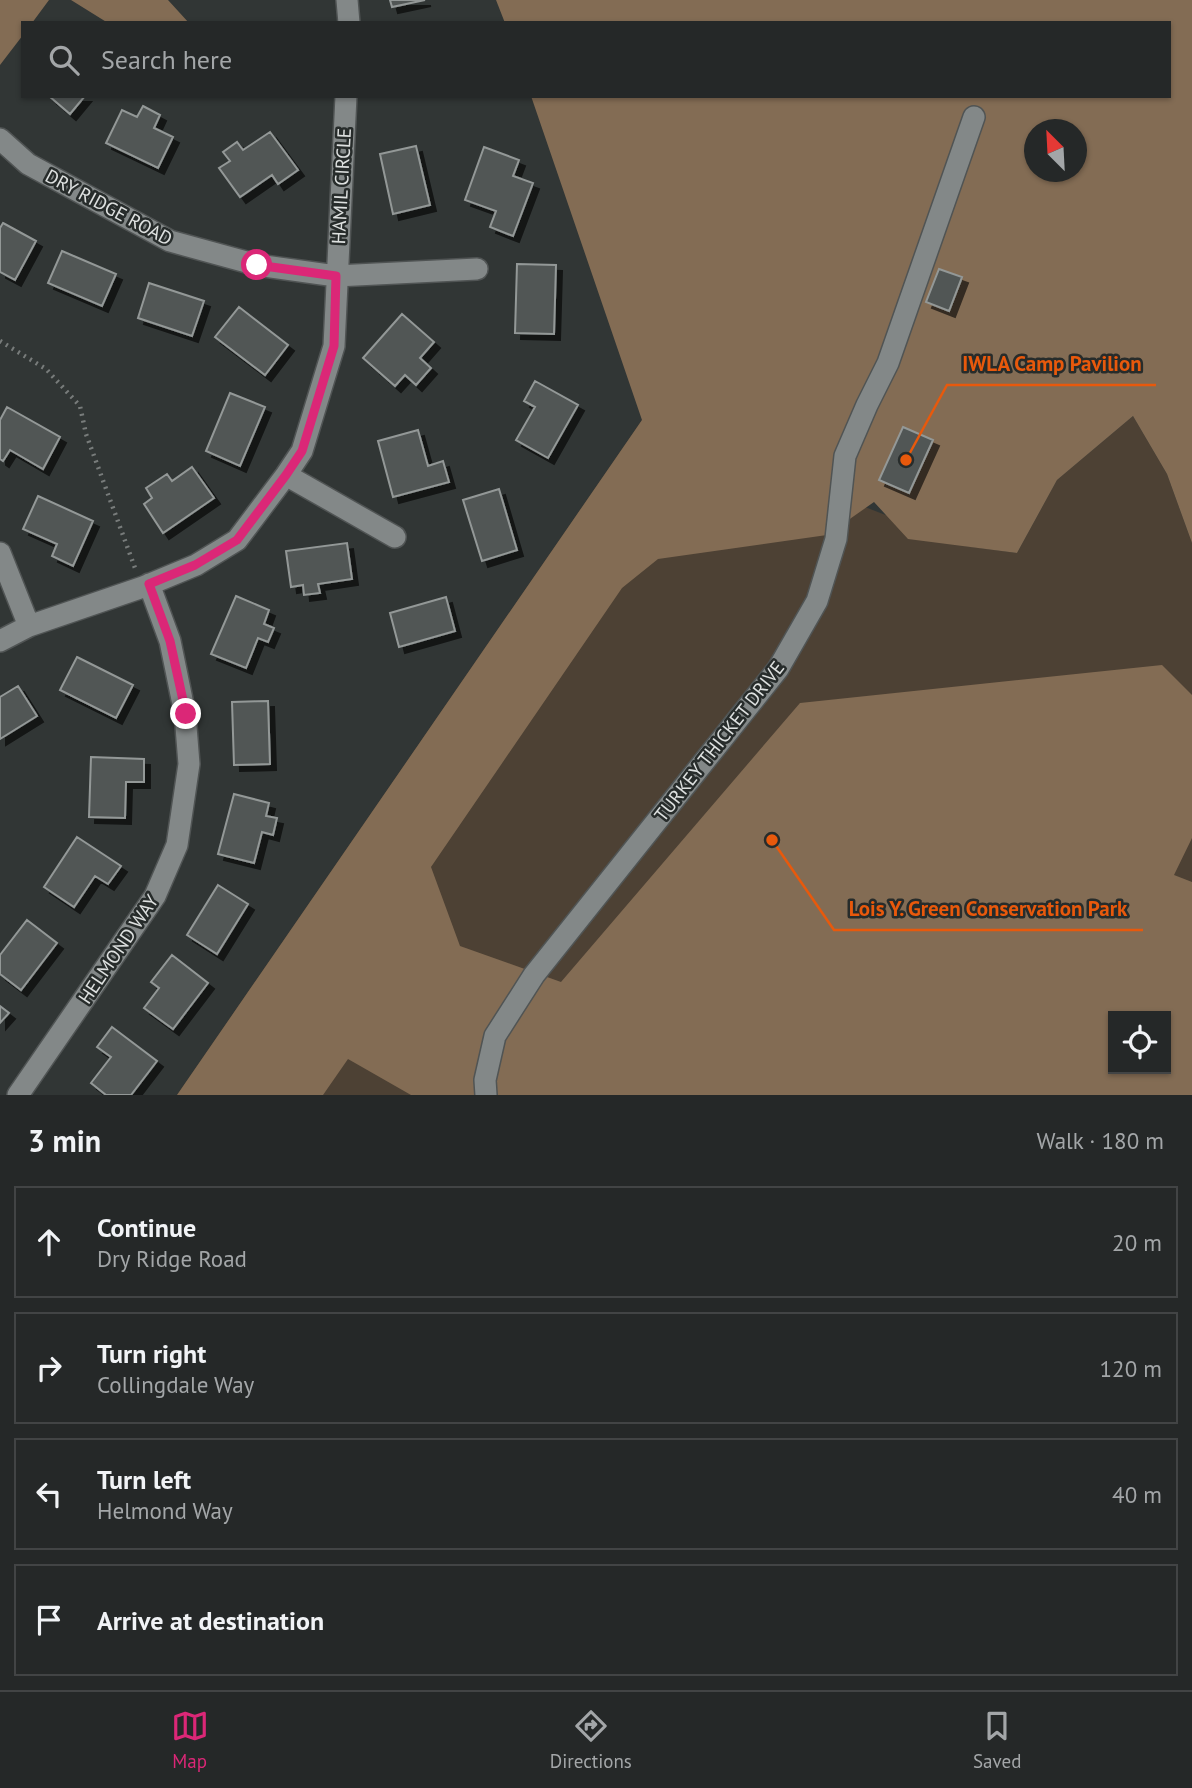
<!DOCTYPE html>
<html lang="en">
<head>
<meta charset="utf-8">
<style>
	:root { --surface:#252828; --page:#313434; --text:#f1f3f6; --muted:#a3a6a8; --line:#424445; --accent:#db2777 }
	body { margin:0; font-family:"PT Sans",sans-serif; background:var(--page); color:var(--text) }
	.controls { position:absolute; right:21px; bottom:21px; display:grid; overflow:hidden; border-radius:0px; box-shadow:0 2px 5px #0004 }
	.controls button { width:63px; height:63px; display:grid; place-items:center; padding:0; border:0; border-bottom:2px solid var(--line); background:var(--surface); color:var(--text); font:35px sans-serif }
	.compass { position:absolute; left:1024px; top:119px; width:63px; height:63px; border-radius:50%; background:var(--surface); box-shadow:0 2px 5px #0004; rotate:336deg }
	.stop { position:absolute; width:21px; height:21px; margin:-16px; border:5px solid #db2777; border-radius:50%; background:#fff }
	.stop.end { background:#db2777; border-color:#fff; box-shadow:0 2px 7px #0008 }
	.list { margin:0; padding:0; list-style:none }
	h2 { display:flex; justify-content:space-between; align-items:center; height:91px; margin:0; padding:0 28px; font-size:30px }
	h2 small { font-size:23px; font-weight:400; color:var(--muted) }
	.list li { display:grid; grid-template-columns:46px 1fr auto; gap:21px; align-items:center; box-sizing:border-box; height:112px; margin:0 14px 14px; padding:0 14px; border:2px solid var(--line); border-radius:0px }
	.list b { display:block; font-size:26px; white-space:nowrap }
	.list p { margin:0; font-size:23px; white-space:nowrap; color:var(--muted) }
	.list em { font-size:23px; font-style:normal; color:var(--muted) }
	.icon { flex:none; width:38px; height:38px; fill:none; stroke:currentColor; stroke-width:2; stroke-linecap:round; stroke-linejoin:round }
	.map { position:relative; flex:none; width:1192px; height:1095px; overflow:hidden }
	.search { position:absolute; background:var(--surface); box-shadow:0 2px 5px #0004; left:21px; right:21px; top:21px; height:77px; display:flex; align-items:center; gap:18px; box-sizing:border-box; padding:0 24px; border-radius:0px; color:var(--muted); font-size:26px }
	.sheet { height:595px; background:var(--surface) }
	nav { display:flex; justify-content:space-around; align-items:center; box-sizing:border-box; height:98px; border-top:2px solid var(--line); background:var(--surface); font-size:19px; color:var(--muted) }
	nav a { display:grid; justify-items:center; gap:4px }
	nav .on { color:var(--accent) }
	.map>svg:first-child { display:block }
	.green { fill:#4d4134; fill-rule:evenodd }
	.forest { fill:#836c54; fill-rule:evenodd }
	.building { fill:#515655; stroke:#939897; stroke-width:2; filter:url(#shadow) }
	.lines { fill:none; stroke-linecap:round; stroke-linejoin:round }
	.street-casing { stroke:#505454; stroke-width:24 }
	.path { stroke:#787c7b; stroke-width:4.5; stroke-dasharray:2 5; stroke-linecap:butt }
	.street { stroke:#838888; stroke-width:21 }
	.route { stroke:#db2777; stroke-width:9 }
	.labels { text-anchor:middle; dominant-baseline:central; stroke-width:5; stroke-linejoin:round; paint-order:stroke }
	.street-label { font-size:19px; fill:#dee1e0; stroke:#272c2b }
	.leader { fill:none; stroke:#e8590c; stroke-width:2.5 }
	.callout-dot { fill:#e8590c; stroke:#272c2b; stroke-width:2.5 }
	.callout-label { font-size:21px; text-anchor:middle; font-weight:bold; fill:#e8590c; stroke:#272c2b; stroke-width:5; stroke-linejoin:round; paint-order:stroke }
</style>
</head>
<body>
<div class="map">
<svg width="1192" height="1095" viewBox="0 0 1192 1095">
	<defs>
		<filter id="shadow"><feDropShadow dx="6" dy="6" stdDeviation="0" flood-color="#0009"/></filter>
	</defs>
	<rect width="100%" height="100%" fill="#313635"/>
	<path class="green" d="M1133,416L1167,474L1192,543V1095H177L642,420L965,546L1017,553L1057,480ZM1113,1016H1166V1069H1113Z"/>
	<path class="forest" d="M0,0H49L32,23H23V35L0,65Z
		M71,0H168L189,23H108Z
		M496,0H1192V543L1167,474L1133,416L1057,480L1017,553L908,539L874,502L827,535L658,559L622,588L431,867L460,946L561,982L800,703L1162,665L1192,695V838L1174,875L1192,882V1095H411L348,1059L323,1095H177L642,420L531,96H1169V23H505ZM1034,130H1076V172H1034ZM1113,1016H1166V1069H1113Z"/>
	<path class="building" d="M390,0H425L392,7Z
		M49,96H85L70,114Z
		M143,106L160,115L154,128L173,137L158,168L106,143L122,110L137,117Z
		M270,132L298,170L278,184L272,175L240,197L219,168L230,161L223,152L237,142L243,150Z
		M416,146L430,205L393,214L380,154Z
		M484,147L519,160L513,176L533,183L513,236L490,227L496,211L465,200Z
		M3,223L36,241L15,280L0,272V228Z
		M62,251L116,274L102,306L48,283Z
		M517,264L556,265L554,334L515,333Z
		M939,269L962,277L949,311L926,302Z
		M149,283L204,301L192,336L138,318Z
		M239,307L288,345L265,375L215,337Z
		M402,314L434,342L420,358L431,368L416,385L405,375L395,386L363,358Z
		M535,381L578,405L548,458L516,440L535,407L524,401Z
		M230,393L265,407L240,466L206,451Z
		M7,407L60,437L43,469L10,450L3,461L0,459V420Z
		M903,427L933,440L909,493L879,480Z
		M418,430L428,466L443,461L449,482L393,497L378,441Z
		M192,467L214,498L163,533L144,504L152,498L146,488L167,474L172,481Z
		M499,489L517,550L482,561L463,500Z
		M38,496L93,521L73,566L52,556L57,544L23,529Z
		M347,543L352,579L318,584L320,593L304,595L303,585L291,587L286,551Z
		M236,596L269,610L264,624L274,628L268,642L258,638L246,668L211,654Z
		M446,597L455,631L399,647L390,613Z
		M77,657L133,685L116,718L60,690Z
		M18,686L37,716L0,739V697Z
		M268,701L270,764L234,765L232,702Z
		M91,757L144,759V782H126L125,818L89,817Z
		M234,794L269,803L266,816L277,818L273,835L262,832L254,863L218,854Z
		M77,837L121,866L108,884L95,876L74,907L44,887Z
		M218,885L248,904L217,954L187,935Z
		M27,920L57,943L21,990L0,974V955Z
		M172,955L208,983L173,1029L144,1008L159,988L151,982Z
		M0,1006L9,1013L0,1023Z
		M112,1027L157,1061L131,1095H106L91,1083L111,1057L97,1047Z"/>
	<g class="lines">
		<defs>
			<path id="street" d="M347,0L349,23
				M0,139L28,164L170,241L257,265L336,276L477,269
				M286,475L395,537
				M0,553L29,626
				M0,641L29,626L143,587L196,565L237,540L286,475L302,451L334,346L346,96
				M18,1095L155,896L177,845L189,764L185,714L170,641L149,584
				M486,1095L485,1080L495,1036L534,975L778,669L817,601L836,539L845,456L867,405L888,363L974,117"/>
		</defs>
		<use href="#street" class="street-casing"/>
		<path class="path" d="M0,341L46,369L80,406L86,434L135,568"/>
		<use href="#street" class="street"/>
	</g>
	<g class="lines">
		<path class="route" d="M186,714L170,641L149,584L195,565L237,540L286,475L302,451L334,346L336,276L257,265"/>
	</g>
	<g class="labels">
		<g class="street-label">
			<text transform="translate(341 186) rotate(-87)">HAMIL CIRCLE</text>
			<text transform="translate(109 207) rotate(28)">DRY RIDGE ROAD</text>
			<text transform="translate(719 741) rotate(-52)">TURKEY THICKET DRIVE</text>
			<text transform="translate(118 949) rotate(-56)">HELMOND WAY</text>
		</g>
	</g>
	<path class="leader" d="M906 460L947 385H1156M772 840L834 930H1143"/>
	<g class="callout-dot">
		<circle cx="906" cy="460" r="7"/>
		<circle cx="772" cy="840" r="7"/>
	</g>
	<g class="callout-label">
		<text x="1052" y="371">IWLA Camp Pavilion</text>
		<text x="988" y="916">Lois Y. Green Conservation Park</text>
	</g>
</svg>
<div class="controls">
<button><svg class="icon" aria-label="locate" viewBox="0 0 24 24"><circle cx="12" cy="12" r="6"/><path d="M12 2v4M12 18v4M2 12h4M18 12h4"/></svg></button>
</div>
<svg class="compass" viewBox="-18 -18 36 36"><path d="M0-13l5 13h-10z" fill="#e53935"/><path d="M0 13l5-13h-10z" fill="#a3a6a8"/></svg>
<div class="stop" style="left:257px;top:265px"></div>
<div class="stop end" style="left:186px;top:714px"></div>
<div class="search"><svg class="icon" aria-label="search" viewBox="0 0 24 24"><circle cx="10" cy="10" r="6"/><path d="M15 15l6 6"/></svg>Search here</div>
</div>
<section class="sheet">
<h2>3 min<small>Walk · 180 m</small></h2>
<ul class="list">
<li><svg class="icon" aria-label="ahead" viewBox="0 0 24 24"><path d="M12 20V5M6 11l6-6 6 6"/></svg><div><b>Continue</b><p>Dry Ridge Road</p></div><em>20 m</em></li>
<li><svg class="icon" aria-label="right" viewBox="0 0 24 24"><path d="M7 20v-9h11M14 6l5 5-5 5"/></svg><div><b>Turn right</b><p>Collingdale Way</p></div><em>120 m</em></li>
<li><svg class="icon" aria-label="left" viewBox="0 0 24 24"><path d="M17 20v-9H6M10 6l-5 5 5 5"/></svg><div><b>Turn left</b><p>Helmond Way</p></div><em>40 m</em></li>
<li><svg class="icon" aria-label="arrive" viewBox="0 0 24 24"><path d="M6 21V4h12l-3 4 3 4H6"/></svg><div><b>Arrive at destination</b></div></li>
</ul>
</section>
<nav>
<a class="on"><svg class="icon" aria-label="map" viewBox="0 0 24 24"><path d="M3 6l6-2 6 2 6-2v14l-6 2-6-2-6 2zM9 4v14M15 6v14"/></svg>Map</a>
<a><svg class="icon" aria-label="directions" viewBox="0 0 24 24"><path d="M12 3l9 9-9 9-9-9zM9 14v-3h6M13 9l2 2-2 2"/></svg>Directions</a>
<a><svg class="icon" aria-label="saved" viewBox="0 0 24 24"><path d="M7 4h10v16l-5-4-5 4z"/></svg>Saved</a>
</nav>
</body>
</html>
